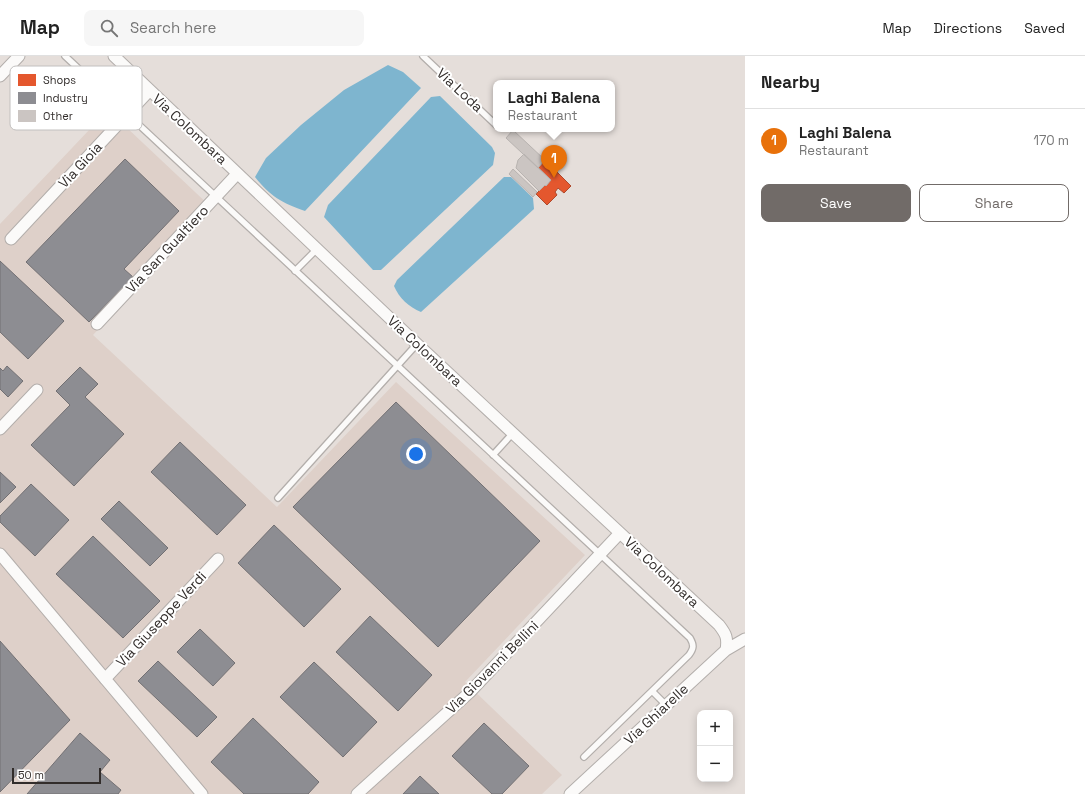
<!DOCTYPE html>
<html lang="en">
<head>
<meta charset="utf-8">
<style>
	:root { --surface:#fff; --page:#f6f6f6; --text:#222; --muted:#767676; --line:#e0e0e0; --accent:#716b68 }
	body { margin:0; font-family:"Space Grotesk",sans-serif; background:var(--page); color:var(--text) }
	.controls { position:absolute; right:12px; bottom:12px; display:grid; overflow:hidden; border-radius:8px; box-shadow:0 2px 10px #0003 }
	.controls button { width:36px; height:36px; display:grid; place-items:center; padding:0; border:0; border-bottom:1px solid var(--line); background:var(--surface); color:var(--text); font:20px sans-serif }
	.scale { position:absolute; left:12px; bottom:10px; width:89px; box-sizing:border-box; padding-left:4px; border:2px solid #322d2b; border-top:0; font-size:11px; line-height:14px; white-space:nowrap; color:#322d2b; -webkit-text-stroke:3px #fff; paint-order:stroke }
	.you { position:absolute; left:416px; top:398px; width:14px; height:14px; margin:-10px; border:3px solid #fff; border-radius:50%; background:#1a73e8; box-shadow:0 0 0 6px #1a73e833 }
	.badge { display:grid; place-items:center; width:26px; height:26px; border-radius:50%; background:var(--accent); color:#fff; font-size:13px; font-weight:700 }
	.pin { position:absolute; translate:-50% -33px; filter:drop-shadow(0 1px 2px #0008) }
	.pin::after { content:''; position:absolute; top:21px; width:14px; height:12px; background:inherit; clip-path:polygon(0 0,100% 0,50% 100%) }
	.popup { position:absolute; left:493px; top:24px; width:122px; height:52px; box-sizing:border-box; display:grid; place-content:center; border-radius:8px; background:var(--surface); filter:drop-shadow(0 1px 3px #0005); font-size:13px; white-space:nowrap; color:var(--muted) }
	.popup b { font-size:15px; color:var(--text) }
	.popup::after { content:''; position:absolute; left:50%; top:100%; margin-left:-8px; border:8px solid transparent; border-top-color:var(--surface) }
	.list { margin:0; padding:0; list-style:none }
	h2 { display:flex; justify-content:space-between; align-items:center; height:52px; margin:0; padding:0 16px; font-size:17px }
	h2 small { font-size:13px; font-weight:400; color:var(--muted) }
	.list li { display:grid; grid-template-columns:26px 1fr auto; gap:12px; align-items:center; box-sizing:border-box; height:64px; padding:0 16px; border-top:1px solid var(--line) }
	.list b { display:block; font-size:15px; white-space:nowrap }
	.list p { margin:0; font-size:13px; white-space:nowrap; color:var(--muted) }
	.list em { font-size:13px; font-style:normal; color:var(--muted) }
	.actions { display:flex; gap:8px; padding:12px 16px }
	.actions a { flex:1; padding:9px 0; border:1px solid var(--accent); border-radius:8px; text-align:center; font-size:14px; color:var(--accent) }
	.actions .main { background:var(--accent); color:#fff }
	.icon { flex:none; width:22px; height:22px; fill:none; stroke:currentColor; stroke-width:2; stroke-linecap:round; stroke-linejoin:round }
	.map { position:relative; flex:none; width:745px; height:738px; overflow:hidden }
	header { display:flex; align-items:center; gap:24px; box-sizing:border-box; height:56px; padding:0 20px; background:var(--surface); border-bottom:1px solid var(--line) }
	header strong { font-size:19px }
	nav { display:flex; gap:22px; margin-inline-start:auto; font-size:14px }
	.search { width:280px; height:36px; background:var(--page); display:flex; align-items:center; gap:10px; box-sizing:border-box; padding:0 14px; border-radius:8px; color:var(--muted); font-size:15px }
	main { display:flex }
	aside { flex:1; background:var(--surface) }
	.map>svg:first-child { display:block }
	.built { fill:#ded0c9 }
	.water { fill:#7eb5cf }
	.shops { fill:#e4572e; stroke:#af4a2d }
	.industry { fill:#8d8d92; stroke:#727073 }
	.building { fill:#cbc5c2; stroke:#b8b3b0 }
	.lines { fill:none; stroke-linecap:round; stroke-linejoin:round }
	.lane-casing { stroke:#b3aeab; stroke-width:8 }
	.street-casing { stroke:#b3aeab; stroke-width:13 }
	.lane { stroke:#fbfaf9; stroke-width:5.5 }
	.street { stroke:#fbfaf9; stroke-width:11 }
	.labels { text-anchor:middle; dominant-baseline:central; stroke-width:4; stroke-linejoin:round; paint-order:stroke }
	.street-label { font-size:14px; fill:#322d2b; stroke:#fff }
	.key { fill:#fff; stroke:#c2c0bf; stroke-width:1 }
	.key-label { font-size:11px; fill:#322d2b }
</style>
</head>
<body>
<header>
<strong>Map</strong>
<div class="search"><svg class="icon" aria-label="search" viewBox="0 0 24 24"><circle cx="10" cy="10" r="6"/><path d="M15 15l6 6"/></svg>Search here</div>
<nav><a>Map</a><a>Directions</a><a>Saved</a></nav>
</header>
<main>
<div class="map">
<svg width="745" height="738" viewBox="0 0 745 738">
	<rect width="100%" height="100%" fill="#e5deda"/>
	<path class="built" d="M108,54L212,152L93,279L277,451L396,326L585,499L465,626L562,719L542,738H0V168Z"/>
	<path class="water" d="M388,9L403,16L421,32L305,155C282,147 270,140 255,121L266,102L301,69L344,34Z
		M440,40L492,91L495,97L493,109L381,214H373L324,161L328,149L431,41Z
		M504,121H511L533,142L534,153L421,256C409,251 399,242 394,230L397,224Z"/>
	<path class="shops" d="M545,104L571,130L564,137L558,132L555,136L557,139L547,149L536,138L545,129L546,130L551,124L538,112Z"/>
	<path class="industry" d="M125,103L179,155L124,213L133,221L89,266L26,206Z
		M0,205L64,265L28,303L0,276Z
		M7,310L23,325L8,341L0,333V312L3,315Z
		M80,311L98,328L85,341L124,378L74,430L31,389L70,349L56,335Z
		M396,346L540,485L438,591L293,451Z
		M180,386L246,449L217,479L151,416Z
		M0,416L16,431L0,447Z
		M31,428L69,464L35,500L0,466V460Z
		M119,445L168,492L150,510L101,463Z
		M274,469L341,533L304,571L238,507Z
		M93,480L160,545L123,582L56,518Z
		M370,560L432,619L398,655L336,596Z
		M200,573L235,607L213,630L177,596Z
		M0,585L70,664L0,736Z
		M158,605L217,661L197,681L138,625Z
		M314,606L377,666L343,701L280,641Z
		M253,662L319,726L308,738H244L211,706Z
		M484,667L529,710L502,738H492L452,700Z
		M80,677L110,704L100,716L121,734L118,738H27Z
		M420,720L439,738H403Z"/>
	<path class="building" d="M513,74L545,104L538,112L506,82Z
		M524,98L551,124L546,130L545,129L539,135L516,112L518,104Z
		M513,113L537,136L533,141L509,118Z"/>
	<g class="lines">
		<defs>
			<path id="lane" d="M65,0L690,582C694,589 694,592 689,599L584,701
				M423,0L496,69
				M295,215L317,193
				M493,399L513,377
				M278,442L417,288
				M652,635L666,649"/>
			<path id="street" d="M114,0L417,288L719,569C726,578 728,582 726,594
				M0,20L19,0
				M11,183L149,35
				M97,268L237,118
				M0,373L37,334
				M0,498L202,738
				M105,623L218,503
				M357,738L470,636L620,477
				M570,738L726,594L745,583"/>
		</defs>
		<use href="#lane" class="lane-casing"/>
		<use href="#street" class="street-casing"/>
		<use href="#lane" class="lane"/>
		<use href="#street" class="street"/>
	</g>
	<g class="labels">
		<g class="street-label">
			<text transform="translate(460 34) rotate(43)">Via Loda</text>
			<text transform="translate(190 73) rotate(43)">Via Colombara</text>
			<text transform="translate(80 109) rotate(-47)">Via Gioia</text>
			<text transform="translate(167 193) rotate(-47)">Via San Gualtiero</text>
			<text transform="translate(425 295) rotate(43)">Via Colombara</text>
			<text transform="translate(662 516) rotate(43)">Via Colombara</text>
			<text transform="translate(161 563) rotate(-47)">Via Giuseppe Verdi</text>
			<text transform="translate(492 611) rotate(-45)">Via Giovanni Bellini</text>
			<text transform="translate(656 658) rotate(-43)">Via Ghiarelle</text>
		</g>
	</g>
	<rect x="10" y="10" width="132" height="64" rx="6" class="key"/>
	<rect x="18" y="18" width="18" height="12" fill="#e4572e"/>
	<rect x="18" y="36" width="18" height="12" fill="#8d8d92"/>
	<rect x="18" y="54" width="18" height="12" fill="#cbc5c2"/>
	<g class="key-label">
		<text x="43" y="28">Shops</text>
		<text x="43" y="46">Industry</text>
		<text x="43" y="64">Other</text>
	</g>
</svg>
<div class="controls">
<button>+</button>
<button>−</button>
</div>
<div class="scale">50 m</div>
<div class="you"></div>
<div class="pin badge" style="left:554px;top:122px;background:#e8710a">1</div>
<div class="popup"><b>Laghi Balena</b>Restaurant</div>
</div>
<aside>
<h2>Nearby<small></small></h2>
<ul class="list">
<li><span class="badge" style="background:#e8710a">1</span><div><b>Laghi Balena</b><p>Restaurant</p></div><em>170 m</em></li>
</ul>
<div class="actions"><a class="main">Save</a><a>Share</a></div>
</aside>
</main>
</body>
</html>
